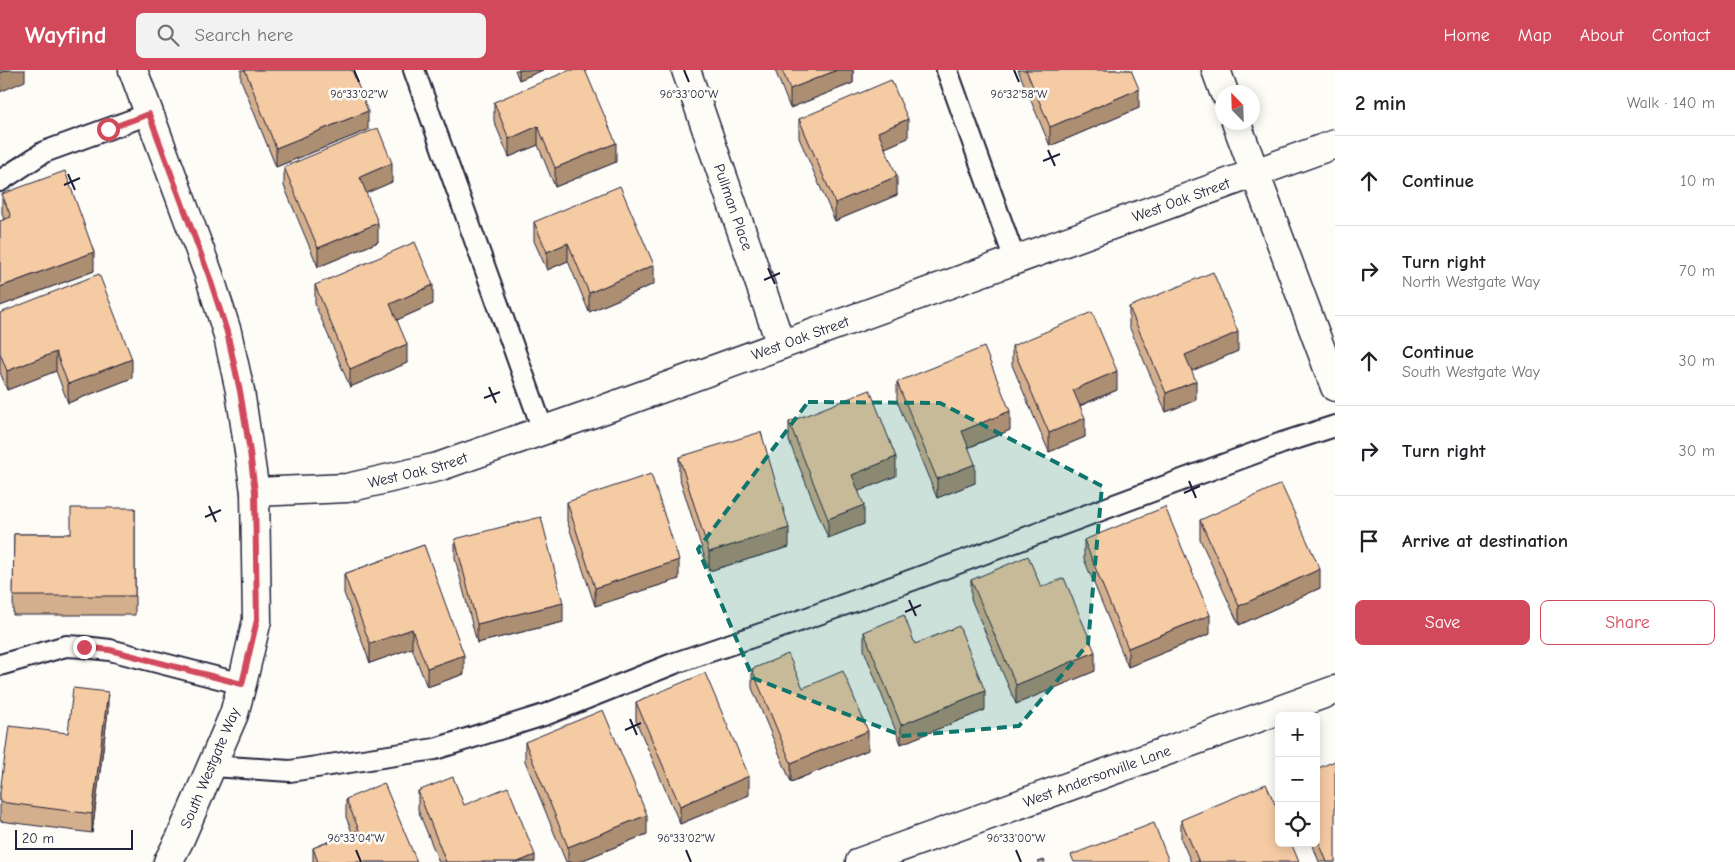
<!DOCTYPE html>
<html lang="en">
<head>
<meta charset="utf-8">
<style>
	:root { --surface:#fff; --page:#f2f2f2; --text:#202124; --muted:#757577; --line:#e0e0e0; --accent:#d1495b }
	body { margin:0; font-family:"Comic Neue",sans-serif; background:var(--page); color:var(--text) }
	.controls { position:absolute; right:15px; bottom:15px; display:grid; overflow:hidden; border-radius:8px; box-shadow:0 2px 12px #0003 }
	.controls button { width:45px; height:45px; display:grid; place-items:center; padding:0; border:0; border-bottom:1px solid var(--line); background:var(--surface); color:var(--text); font:25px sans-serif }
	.compass { position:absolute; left:1215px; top:15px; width:45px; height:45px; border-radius:50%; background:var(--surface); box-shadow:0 2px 12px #0003; rotate:337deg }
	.scale { position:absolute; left:15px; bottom:12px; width:118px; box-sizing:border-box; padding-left:5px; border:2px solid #22223b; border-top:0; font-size:14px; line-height:18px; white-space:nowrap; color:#22223b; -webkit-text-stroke:4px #fdfcf7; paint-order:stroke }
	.stop { position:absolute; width:15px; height:15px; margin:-11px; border:4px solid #d1495b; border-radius:50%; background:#fff }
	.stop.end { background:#d1495b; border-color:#fff; box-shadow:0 1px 5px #0008 }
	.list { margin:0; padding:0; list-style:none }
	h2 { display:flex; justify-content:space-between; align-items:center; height:65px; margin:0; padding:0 20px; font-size:21px }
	h2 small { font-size:16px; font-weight:400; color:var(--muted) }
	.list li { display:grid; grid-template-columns:32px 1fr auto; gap:15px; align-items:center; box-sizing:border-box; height:90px; padding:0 20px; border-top:1px solid var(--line) }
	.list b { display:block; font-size:19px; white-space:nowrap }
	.list p { margin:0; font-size:16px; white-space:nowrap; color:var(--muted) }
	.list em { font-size:16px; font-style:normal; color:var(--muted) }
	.actions { display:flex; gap:10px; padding:15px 20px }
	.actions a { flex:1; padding:11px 0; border:1px solid var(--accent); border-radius:8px; text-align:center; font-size:18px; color:var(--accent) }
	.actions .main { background:var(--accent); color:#fff }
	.icon { flex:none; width:28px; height:28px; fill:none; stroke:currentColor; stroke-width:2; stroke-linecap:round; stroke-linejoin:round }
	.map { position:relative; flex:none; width:1335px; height:792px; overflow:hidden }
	header { display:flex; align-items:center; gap:30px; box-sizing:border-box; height:70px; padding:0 25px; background:var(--accent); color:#fff }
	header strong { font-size:24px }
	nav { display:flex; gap:28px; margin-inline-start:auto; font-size:18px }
	.search { width:350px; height:45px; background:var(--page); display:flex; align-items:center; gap:12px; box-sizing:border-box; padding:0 18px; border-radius:8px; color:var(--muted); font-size:19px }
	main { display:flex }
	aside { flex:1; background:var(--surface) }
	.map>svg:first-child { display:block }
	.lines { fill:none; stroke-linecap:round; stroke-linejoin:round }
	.lane-casing { stroke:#22223b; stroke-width:24 }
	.street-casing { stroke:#22223b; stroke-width:31 }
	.secondary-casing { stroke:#22223b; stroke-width:31 }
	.lane { stroke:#fdfcf7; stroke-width:20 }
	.street { stroke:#fdfcf7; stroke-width:28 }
	.secondary { stroke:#fdfcf7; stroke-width:28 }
	.wall { fill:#d3af8d; stroke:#22223b }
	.shaded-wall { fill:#ac8e73; stroke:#22223b }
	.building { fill:#f5cba4; stroke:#22223b }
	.route { stroke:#d1495b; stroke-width:6 }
	.marked { fill:#0f766e; fill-opacity:0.2; stroke:#0f766e; stroke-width:4; stroke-dasharray:10 6; stroke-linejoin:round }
	.ticks { fill:none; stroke:#22223b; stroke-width:2 }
	.labels { text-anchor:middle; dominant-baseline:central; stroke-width:5; stroke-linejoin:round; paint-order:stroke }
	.street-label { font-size:15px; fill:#22223b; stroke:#fdfcf7 }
	.ticks-label { font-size:12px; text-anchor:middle; fill:#22223b; stroke:#fdfcf7; stroke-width:5; stroke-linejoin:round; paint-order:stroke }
</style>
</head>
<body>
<header>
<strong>Wayfind</strong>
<div class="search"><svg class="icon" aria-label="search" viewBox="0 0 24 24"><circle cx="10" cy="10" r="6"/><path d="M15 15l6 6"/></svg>Search here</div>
<nav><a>Home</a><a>Map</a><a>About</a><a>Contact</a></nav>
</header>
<main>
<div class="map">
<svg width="1335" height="792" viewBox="0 0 1335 792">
	<rect width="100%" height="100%" fill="#fdfcf7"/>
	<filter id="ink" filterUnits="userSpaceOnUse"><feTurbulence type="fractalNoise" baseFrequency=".02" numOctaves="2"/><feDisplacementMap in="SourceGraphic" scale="10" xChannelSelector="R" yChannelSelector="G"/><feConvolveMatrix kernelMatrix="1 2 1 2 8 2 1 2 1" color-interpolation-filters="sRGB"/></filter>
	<g filter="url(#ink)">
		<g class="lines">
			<defs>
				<path id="lane" d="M414,0L543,360
					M947,0L1015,190
					M0,111L44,82L149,44
					M0,595L66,576L84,577L110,580L242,614
					M212,696L290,701L435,679L547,644L675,593L799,551L912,510L1282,373L1335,356"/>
				<g id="street">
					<path id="s1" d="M686,0L781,275"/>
					<path d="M1216,0L1224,22"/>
					<path d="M1236,52L1335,317"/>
					<path id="s2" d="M860,792L1335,620"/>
				</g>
				<g id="secondary">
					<path d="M133,0L209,205L227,262L240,321L255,422L257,550L242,614L234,644L180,769L168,792"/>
					<path id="s3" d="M255,422L347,418L438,397L602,340L1335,74"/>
				</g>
			</defs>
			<use href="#lane" class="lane-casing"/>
			<use href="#street" class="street-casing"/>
			<use href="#secondary" class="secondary-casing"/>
			<use href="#lane" class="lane"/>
			<use href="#street" class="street"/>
			<use href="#secondary" class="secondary"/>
		</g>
		<path class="wall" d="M241,0H352L368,60L276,97L241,10Z
			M515,0H543L519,10Z
			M775,0H853V13L790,38Z
			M1018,0H1131L1139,38L1050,76Z
			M494,32L616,92L555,117L538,75L509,87L494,51Z
			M799,49L908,68L885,78L897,125L835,151L799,68Z
			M284,97L392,112L366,123L378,172L318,197L284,116Z
			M2,124L94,201L0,236V151L4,150L2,143Z
			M534,152L654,214L589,242L568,191L547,200L534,171Z
			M315,215L433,234L397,250L407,293L350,317L315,234Z
			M1129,237L1238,281L1191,301L1196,330L1166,342L1129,256Z
			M0,243L132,308L68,333L56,301L7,320L0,302Z
			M1012,276L1117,320L1080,336L1085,367L1049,382L1012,295Z
			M897,312L1010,360L968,378L975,413L937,428L897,331Z
			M789,352L896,406L858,421L864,454L828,468L789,371Z
			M679,387L789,477L709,501L679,406Z
			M567,432L679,509L595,536L567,451Z
			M135,438V545H13L14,464H71Z
			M1200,450L1320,518L1239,555L1200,469Z
			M455,469L563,552L477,573L455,488Z
			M1084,470L1210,564L1128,597L1084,489Z
			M424,475L464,604L427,617L412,578L370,593L344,523V504Z
			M971,510L1041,517L1095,601L1016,634L971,529Z
			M864,562L915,574L985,640L901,674L864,580Z
			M752,599L803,618L868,680L791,712L752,618Z
			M636,632L749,725L680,754L636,651Z
			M108,641L92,763L0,751V722L68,663Z
			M525,672L647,764L578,792H566L525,691Z
			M1316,699L1335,792H1319L1312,773H1316Z
			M418,721L464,735L535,792H439L418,740Z
			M346,729L417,792H313V778L352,762L346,747Z
			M1181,750L1299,792H1191L1181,769Z"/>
		<path class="shaded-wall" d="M8,0H25V11L0,22V3Z
			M519,0H543L519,10Z
			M837,0H853V13L790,38V19Z
			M1139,19V38L1050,76V57Z
			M368,41V60L276,97V78Z
			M908,49V68L878,81V62Z
			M538,56V75L509,87V69Z
			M616,73V92L555,117V98Z
			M392,93V112L360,126V107Z
			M897,106V125L835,151V133Z
			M378,153V172L318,197V178Z
			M568,173V191L547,200V182Z
			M94,182V201L0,236V217Z
			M654,195V214L589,242V223Z
			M433,215V234L390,253V234Z
			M1238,262V281L1185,304V285Z
			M407,274V293L350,317V299Z
			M56,282V301L7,320V301Z
			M132,289V308L68,333V314Z
			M1117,301V320L1073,338V320Z
			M1196,311V330L1166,342V323Z
			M1010,341V360L962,380V361Z
			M1085,348V367L1049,382V363Z
			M896,387V406L852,424V405Z
			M975,394V413L937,428V409Z
			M864,435V454L828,468V449Z
			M789,458V477L709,501V482Z
			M679,490V509L595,536V518Z
			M1320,499V518L1239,555V536Z
			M563,533V552L477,573V554Z
			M1210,545V564L1128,597V578Z
			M412,559V578L370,593V574Z
			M1095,582V601L1016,634V615Z
			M464,585V604L427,617V598Z
			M985,621V640L901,674V655Z
			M108,622V641L92,763V744Z
			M868,661V680L791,712V693Z
			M749,706V725L680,754V736Z
			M647,745V764L578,792H568V777Z
			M535,785V792H518Z"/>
		<path class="building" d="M0,0H8L0,3Z
			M245,0H352L368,41L276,78Z
			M570,0H585L616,73L555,98L538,56L509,69L494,32Z
			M782,0H837L790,19Z
			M1026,0H1131L1139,19L1050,57Z
			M891,10L908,49L878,62L897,106L835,133L799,49Z
			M378,58L392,93L360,107L378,153L318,178L284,97Z
			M65,101L94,182L0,217V151L11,147L2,124Z
			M620,116L654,195L589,223L568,173L547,182L534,152Z
			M415,172L433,215L390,234L407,274L350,299L315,215Z
			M1213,202L1238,262L1185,285L1196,311L1166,323L1129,237Z
			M99,204L132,289L68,314L56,282L7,301L0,283V243Z
			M1092,242L1117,301L1073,320L1085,348L1049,363L1012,276Z
			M984,277L1010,341L962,361L975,394L937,409L897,312Z
			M870,320L896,387L852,405L864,435L828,449L789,352Z
			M761,362L789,458L709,482L679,387Z
			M651,404L679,490L595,518L567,432Z
			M1281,414L1320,499L1239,536L1200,450Z
			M1165,437L1210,545L1128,578L1084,470Z
			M71,438H135V526H13L14,464H71Z
			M541,447L563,533L477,554L455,469Z
			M424,475L464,585L427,598L412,559L370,574L344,504Z
			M1028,486L1041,517L1064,508L1095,582L1016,615L971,510Z
			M904,545L915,574L959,556L985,621L901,655L864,562Z
			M788,584L803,618L843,601L868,661L791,693L752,599Z
			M705,603L749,706L680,736L636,632Z
			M73,618L108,622L92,744L0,732V722L9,656L68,663Z
			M603,640L647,745L568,777L525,672Z
			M1335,691V792H1327L1316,765V699Z
			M453,707L464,735L508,717L535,785L518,792H446L418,721Z
			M384,713L417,792H318L313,778L359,760L346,729Z
			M1266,714L1279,743V773H1291L1299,792H1199L1181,750Z
			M1154,753L1169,792H1074L1071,785Z
			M1044,790L1045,792H1038Z"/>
	</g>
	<g class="lines" filter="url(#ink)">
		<path class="route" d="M84,577L110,580L242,614L257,550L255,422L250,382L240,321L227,262L209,206L149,44L108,59"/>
	</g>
	<path class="marked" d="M808,332L940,333L1102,416L1088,574L1019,656L903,666L753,608L698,479Z"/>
	<path class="ticks" d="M354,0L359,12M684,0L689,12M1014,0L1019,12M1048,80L1055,96M1043,91L1060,84M68,104L75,120M64,115L80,108M768,198L775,214M764,210L780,203M489,317L496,333M484,328L500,322M1189,411L1196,428M1184,423L1200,416M209,436L216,452M205,447L221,440M909,530L916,546M905,542L921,535M630,649L637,665M625,660L641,653M356,780L361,792M686,780L691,792M1016,780L1021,792"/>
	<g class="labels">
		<g class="street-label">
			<text stroke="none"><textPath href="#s3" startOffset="975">West Oak Street</textPath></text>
			<text stroke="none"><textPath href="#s1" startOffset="145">Pullman Place</textPath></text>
			<text stroke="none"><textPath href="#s3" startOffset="570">West Oak Street</textPath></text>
			<text stroke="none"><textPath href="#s3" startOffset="165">West Oak Street</textPath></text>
			<text transform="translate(210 698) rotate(-67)">South Westgate Way</text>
			<text stroke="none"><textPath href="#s2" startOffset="252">West Andersonville Lane</textPath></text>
		</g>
	</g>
	<g class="ticks-label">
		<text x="359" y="28">96°33'02"W</text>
		<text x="689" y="28">96°33'00"W</text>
		<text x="1019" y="28">96°32'58"W</text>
		<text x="356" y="772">96°33'04"W</text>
		<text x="686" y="772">96°33'02"W</text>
		<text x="1016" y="772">96°33'00"W</text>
	</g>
</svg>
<div class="controls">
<button>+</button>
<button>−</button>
<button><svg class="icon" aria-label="locate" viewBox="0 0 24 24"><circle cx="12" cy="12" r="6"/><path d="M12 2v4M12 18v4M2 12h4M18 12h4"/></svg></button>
</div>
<svg class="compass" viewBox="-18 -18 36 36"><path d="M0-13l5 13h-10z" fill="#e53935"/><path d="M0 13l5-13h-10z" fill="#757577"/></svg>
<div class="scale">20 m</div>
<div class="stop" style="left:108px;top:59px"></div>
<div class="stop end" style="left:84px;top:577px"></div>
</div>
<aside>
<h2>2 min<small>Walk · 140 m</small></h2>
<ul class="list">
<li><svg class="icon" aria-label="ahead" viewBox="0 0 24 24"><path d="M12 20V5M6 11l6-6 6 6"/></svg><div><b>Continue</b></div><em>10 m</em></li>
<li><svg class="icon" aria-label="right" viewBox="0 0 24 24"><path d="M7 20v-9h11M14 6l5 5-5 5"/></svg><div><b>Turn right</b><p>North Westgate Way</p></div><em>70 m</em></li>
<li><svg class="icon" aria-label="ahead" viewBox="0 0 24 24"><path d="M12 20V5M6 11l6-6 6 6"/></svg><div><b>Continue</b><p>South Westgate Way</p></div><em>30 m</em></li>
<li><svg class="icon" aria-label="right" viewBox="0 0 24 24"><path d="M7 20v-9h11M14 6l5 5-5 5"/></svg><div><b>Turn right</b></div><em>30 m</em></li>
<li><svg class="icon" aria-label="arrive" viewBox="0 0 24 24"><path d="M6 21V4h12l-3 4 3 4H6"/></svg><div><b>Arrive at destination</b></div></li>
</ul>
<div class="actions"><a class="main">Save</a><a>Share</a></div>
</aside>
</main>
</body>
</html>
